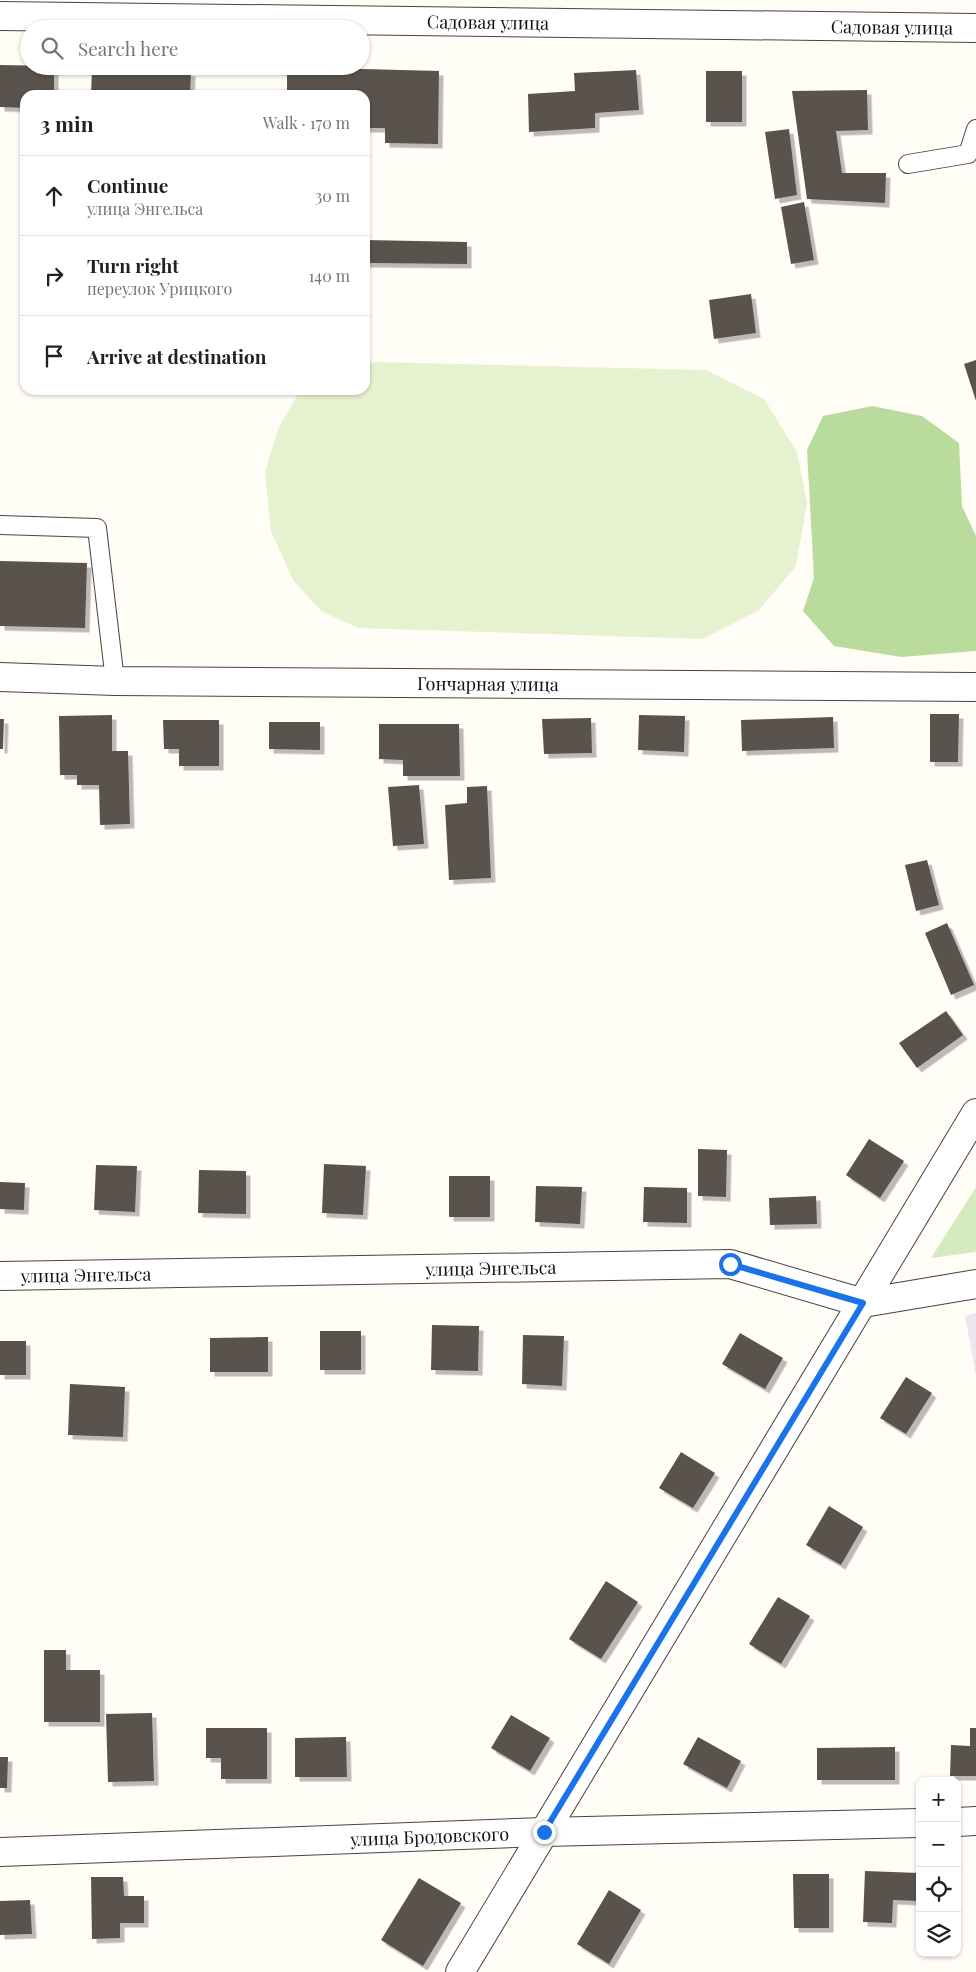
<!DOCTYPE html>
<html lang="en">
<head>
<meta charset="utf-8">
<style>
	:root { --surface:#fff; --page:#f2f2f2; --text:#202124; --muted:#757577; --line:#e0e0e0 }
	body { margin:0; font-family:"Playfair Display",serif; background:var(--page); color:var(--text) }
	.controls { position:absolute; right:15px; bottom:15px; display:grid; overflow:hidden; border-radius:10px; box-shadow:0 1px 4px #0004 }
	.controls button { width:45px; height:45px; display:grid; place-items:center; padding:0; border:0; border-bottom:1px solid var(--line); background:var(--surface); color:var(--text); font:25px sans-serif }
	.stop { position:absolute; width:15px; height:15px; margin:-11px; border:4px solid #1a73e8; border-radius:50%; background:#fff }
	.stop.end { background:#1a73e8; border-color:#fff; box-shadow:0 1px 5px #0008 }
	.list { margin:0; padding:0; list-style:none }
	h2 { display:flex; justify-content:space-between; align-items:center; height:65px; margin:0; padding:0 20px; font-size:21px }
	h2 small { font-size:16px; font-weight:400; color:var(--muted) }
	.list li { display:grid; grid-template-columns:32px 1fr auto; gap:15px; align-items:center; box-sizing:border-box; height:80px; padding:0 20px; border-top:1px solid var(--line) }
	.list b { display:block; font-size:19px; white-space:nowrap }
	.list p { margin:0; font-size:16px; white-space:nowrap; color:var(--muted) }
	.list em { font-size:16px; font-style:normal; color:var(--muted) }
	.icon { flex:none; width:28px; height:28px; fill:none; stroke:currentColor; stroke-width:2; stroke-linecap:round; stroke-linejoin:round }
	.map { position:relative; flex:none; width:976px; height:1972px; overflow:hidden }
	.search { position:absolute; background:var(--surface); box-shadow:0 1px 4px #0004; left:20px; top:20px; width:350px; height:55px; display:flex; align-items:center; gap:12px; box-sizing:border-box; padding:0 18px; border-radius:28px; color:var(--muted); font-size:19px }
	.panel { position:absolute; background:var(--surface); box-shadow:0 1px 4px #0004; left:20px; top:90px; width:350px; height:305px; border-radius:15px }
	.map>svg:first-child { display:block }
	.industrial { fill:#eee6ef }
	.green { fill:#d5ebbd }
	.forest { fill:#b9dc9c }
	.pitch { fill:#e6f2cf }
	.building { fill:#5a524d; filter:url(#shadow) }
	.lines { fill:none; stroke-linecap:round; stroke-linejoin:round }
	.service-casing { stroke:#444; stroke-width:20 }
	.minor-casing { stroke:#444; stroke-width:30 }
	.tertiary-casing { stroke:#444; stroke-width:30 }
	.service { stroke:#fff; stroke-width:18 }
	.minor { stroke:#fff; stroke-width:28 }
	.tertiary { stroke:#fff; stroke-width:28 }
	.route { stroke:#1a73e8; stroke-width:6 }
	.labels { text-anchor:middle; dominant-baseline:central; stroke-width:5; stroke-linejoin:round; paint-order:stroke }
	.street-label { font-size:18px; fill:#111; stroke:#fff }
</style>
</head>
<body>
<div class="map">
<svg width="976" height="1972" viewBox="0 0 976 1972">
	<defs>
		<filter id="shadow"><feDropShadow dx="4.5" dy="4.5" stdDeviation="0" flood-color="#0004"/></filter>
	</defs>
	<rect width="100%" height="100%" fill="#fffdf5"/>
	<path class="industrial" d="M976,1313V1376L965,1316Z"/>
	<path class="green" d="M976,1187V1252L931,1258Z"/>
	<path class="forest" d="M872,406L922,416L959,443L962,506L976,536V651L901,657L834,646L803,611L814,578L807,450L823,416Z"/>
	<path class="pitch" d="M374,362L706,370L764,399L797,452L807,503L796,566L759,610L703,639L358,628L321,611L293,580L271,531L265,472L278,429L298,394L303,390H365V364Z"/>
	<path class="building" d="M0,65L54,66V95H25V108L0,107Z
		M287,67L439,71L438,144L385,143V128H365V95H287Z
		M92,68L191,72L190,95H91Z
		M636,70L639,110L595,113V128L529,132L528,94L575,91L574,73Z
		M706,71H742V122H706Z
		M867,90L868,130L836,131L842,173H886L885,203L807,199L792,91Z
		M789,129L797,195L775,199L765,132Z
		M804,202L814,260L791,264L781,207Z
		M365,240L467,242V264L365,263Z
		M751,294L756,333L714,339L709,300Z
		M976,360V401L964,364Z
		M0,561L87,563L85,628L0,626Z
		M930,714H959L958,762H930Z
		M112,715V751H128L130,824L100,825L99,785H77V775H60L59,716Z
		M639,715L685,716L684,752L638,750Z
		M833,717L834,748L742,751L741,720Z
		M591,718L592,753L544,754L542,719Z
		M0,719H4L3,749H0Z
		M163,720H219V766H179V749H164Z
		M269,722H320V750L269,749Z
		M379,724H459L460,776H403V760L379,759Z
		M419,785L424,844L393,846L388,787Z
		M487,786L491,878L449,880L445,805L467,803V787Z
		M927,860L939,905L916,911L905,865Z
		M947,923L974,985L951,995L925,933Z
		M946,1011L963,1035L917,1068L899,1043Z
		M869,1139L904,1161L880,1198L846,1175Z
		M698,1149L727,1150L726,1197L698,1196Z
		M324,1164L366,1166L363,1215L322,1213Z
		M96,1165L137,1166L135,1212L94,1210Z
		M199,1170L246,1171V1214L198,1213Z
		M449,1176H490V1217H449Z
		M0,1182L25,1183L24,1210L0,1209Z
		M536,1186L582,1187L580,1224L535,1222Z
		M644,1187L687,1188V1223L643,1222Z
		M816,1196L817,1224L770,1225L769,1198Z
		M432,1325L479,1326L478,1371L431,1370Z
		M320,1331H361V1370H320Z
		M740,1333L783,1358L765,1389L722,1364Z
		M523,1335L564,1336L562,1386L522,1384Z
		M268,1337V1372H210V1338Z
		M0,1341H26V1375H0Z
		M906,1377L932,1393L906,1434L880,1418Z
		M70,1384L125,1387L123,1437L68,1435Z
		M681,1452L715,1473L693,1508L659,1488Z
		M829,1506L863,1527L841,1565L806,1545Z
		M606,1581L638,1602L601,1659L569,1639Z
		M778,1597L810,1616L781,1664L749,1644Z
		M44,1650H66V1670H100V1722H44Z
		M152,1713L154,1781L108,1782L106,1714Z
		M511,1715L550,1738L530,1771L491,1748Z
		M206,1728H267V1779H221V1758H206Z
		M970,1728H976V1776H950L951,1745L970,1746Z
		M346,1737L347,1777H295V1738Z
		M698,1737L741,1761L727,1788L683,1764Z
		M895,1747V1780H817V1748Z
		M0,1757H8L7,1788H0Z
		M865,1871L919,1873L918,1901L893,1900L892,1923L863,1922Z
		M793,1874H829V1928H794Z
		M91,1877H123L124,1896H144V1923H120V1938L92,1939Z
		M419,1878L461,1903L423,1966L381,1940Z
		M609,1890L641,1910L609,1964L577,1944Z
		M30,1900L32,1934L0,1935V1901Z"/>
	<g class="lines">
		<defs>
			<path id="service" d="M908,164L968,154L976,129
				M0,525L97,528L115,681"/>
			<g id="minor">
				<path id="s1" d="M0,16L976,28"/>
				<path id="s2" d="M0,677L115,681L976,687"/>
				<path id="s3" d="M0,1276L730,1264L863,1303L976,1284"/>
				<path d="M957,1822L976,1821"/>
				<path id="s4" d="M0,1852L544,1832L920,1823"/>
			</g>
			<path id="tertiary" d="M460,1972L976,1113"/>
		</defs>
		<use href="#service" class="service-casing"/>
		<use href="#minor" class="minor-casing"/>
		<use href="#tertiary" class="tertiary-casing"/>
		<use href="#service" class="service"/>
		<use href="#minor" class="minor"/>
		<use href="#tertiary" class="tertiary"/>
	</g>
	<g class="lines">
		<path class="route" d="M544,1832L863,1303L730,1264"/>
	</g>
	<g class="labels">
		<g class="street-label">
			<text stroke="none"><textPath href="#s1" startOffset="488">Садовая улица</textPath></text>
			<text stroke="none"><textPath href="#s1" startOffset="892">Садовая улица</textPath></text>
			<text stroke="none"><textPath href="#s2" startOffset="488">Гончарная улица</textPath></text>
			<text stroke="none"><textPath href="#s3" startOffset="491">улица Энгельса</textPath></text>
			<text stroke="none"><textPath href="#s3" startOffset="86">улица Энгельса</textPath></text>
			<text stroke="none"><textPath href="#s4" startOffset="430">улица Бродовского</textPath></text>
		</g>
	</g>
</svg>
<div class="controls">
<button>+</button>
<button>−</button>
<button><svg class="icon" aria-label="locate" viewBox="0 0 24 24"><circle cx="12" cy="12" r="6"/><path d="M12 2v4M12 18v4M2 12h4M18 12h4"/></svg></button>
<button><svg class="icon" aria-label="layers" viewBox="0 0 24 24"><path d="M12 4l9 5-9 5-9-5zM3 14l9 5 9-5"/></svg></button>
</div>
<div class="stop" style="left:730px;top:1264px"></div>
<div class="stop end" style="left:544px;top:1832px"></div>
<div class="search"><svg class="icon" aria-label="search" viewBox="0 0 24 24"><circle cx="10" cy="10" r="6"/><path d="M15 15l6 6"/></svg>Search here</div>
<section class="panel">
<h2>3 min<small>Walk · 170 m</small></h2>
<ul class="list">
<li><svg class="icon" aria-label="ahead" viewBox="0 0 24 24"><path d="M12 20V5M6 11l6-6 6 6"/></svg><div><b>Continue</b><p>улица Энгельса</p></div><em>30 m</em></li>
<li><svg class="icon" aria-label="right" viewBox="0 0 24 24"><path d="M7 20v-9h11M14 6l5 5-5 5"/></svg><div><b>Turn right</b><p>переулок Урицкого</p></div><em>140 m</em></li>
<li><svg class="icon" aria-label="arrive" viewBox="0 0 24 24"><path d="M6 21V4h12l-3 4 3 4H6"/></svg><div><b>Arrive at destination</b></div></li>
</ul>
</section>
</div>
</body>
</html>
